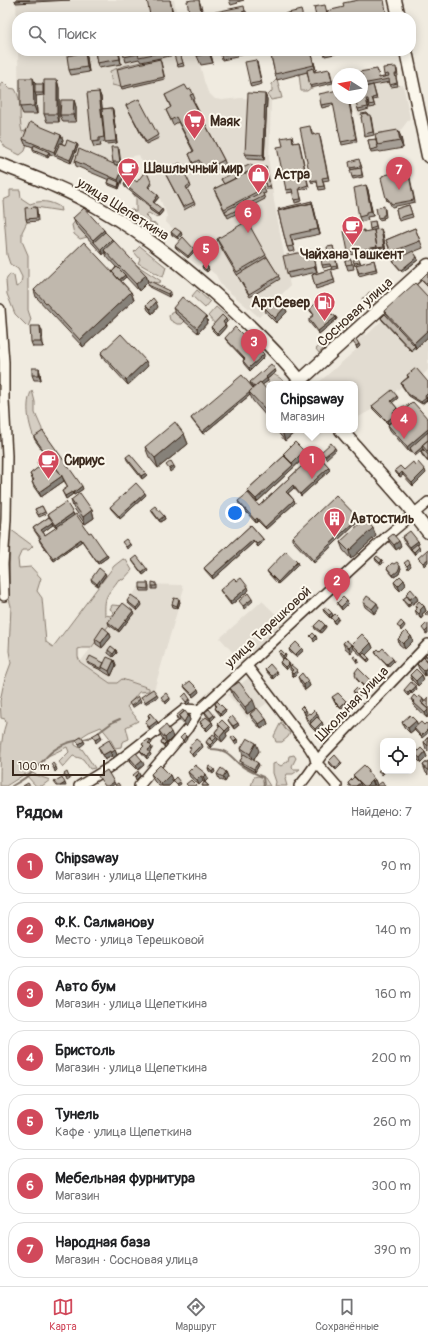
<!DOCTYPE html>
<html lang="ru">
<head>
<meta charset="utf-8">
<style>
	:root { --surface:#fff; --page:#f2f2f2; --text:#202124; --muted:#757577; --line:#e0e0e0; --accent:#d1495b }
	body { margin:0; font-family:Pangolin,sans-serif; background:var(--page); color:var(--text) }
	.controls { position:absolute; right:12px; bottom:12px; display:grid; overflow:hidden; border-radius:8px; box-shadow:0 2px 10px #0003 }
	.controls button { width:36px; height:36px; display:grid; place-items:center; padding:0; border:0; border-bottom:1px solid var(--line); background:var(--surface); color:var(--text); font:20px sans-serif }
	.compass { position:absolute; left:332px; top:68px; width:36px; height:36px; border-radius:50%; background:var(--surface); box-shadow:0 2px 10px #0003; rotate:281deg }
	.scale { position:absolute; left:12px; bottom:10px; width:93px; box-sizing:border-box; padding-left:4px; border:2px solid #3b2a1e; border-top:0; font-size:11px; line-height:14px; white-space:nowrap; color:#3b2a1e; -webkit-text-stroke:3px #fbf7ec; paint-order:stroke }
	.you { position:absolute; left:235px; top:513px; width:14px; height:14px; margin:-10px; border:3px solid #fff; border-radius:50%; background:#1a73e8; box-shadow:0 0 0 6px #1a73e833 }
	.badge { display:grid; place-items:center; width:26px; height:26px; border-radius:50%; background:var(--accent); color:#fff; font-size:13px; font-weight:700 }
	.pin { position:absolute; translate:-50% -33px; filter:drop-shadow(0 1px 2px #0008) }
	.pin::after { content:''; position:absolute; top:21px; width:14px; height:12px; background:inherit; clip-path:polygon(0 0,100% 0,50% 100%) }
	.popup { position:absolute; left:266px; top:381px; width:92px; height:52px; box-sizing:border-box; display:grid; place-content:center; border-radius:8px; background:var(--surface); filter:drop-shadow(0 1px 3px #0005); font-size:13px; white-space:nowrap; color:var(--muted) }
	.popup b { font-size:15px; color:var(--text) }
	.popup::after { content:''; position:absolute; left:50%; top:100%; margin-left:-8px; border:8px solid transparent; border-top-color:var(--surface) }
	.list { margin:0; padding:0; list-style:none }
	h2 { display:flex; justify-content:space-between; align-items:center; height:52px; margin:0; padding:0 16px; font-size:17px }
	h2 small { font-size:13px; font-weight:400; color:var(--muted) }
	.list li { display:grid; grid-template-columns:26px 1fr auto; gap:12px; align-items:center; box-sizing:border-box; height:56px; margin:0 8px 8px; padding:0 8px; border:1px solid var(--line); border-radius:16px }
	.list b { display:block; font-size:15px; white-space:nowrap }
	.list p { margin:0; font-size:13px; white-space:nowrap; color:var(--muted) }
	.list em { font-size:13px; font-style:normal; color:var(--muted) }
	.icon { flex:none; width:22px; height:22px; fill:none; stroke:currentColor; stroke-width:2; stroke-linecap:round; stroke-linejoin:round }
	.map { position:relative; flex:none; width:428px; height:786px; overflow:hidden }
	.search { position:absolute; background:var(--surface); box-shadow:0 2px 10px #0003; left:12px; right:12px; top:12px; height:44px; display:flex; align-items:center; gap:10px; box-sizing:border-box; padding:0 14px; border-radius:16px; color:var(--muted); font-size:15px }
	.sheet { height:500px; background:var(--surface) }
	nav { display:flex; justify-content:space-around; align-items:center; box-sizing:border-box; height:56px; border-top:1px solid var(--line); background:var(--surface); font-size:11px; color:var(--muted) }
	nav a { display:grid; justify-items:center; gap:2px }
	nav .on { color:var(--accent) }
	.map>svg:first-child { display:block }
	.built { fill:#e2dcd1 }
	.green { fill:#d5cec3; stroke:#887c70 }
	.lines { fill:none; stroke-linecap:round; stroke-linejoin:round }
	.stream { stroke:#7f7367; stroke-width:2 }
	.minor-casing { stroke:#3b2a1e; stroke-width:12 }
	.major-casing { stroke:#3b2a1e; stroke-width:15 }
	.minor { stroke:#fbf7ec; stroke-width:9 }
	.major { stroke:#fbf7ec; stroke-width:12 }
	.wall { fill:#a59e95; stroke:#3b2a1e; fill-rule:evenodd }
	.shaded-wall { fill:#868179; stroke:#3b2a1e }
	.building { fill:#c0b8ad; stroke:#3b2a1e }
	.labels { text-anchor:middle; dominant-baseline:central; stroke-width:4; stroke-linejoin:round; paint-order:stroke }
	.poi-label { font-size:14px; font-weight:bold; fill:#3b2a1e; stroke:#fbf7ec; text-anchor:start }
	.street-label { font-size:14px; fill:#3b2a1e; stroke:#fbf7ec }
</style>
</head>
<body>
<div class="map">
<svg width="428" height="786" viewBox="0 0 428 786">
	<rect width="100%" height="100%" fill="#f0ebe0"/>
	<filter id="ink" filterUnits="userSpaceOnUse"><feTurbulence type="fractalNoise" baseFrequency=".025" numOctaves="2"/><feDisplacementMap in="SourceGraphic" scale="8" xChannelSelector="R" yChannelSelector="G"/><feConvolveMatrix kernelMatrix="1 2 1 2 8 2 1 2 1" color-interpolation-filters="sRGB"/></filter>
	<g filter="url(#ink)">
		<path class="built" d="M16,0H174L177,17H17V25Z
			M18,51H182L183,55L197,51L204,81L208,92L215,99L222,100L241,98L271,100L269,163L274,201L290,286L259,317L221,285L216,275L201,263L198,266L176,248L179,244L177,241L178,239L172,235L175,231L166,222L167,216L165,210L159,197L149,189L152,184L139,155L123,158L124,168L117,170L125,173L120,185L19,140Z
			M390,81L392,87L403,85L410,118L400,131L365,137L361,120L350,98H362V87Z
			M428,275V370L422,376L410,380L373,409L355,419V384H317L357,349L354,344L364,334L367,335Z
			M141,584L181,585L184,588L154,690L145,695L122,683H110L80,662Z
			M262,601L283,621L282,628L242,663L220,638Z
			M248,678L267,703L247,718L228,695Z"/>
		<path class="green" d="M159,58L161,62L121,87L112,85L110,71L123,66Z
			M307,72L311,88L307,91H301L299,74Z
			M277,79L282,98L271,100L268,95L272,91V84Z
			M3,82L9,88L15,89C23,101 18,117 22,132L31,129L25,151L20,155L6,148L0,140V84Z
			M10,190H20L21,198L30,204C41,200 50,201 60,207L61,211L36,207L26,208L27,222L22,232V241L28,255V310L31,319L28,327L15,314L7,294L6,280L10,274L14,276L16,287L21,284L22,277L18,269L10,264L7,255L3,200L10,197Z
			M132,192L151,207L150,210L159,216L155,217L149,213L145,215L150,220V223L156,224L157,228L154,232C145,227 130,221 125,211L131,209L136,212V198Z
			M81,214L87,237L80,239L74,234L72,225Z
			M140,246L166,267L163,277L138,263L140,259L134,252Z
			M135,264L161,281L158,283L148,281Z
			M197,290L210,302L205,308L192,296Z
			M381,290L382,294L372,305L367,306L363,302L362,298L365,297L369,292L375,293Z
			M216,307L230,319L227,322L223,318L216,325L208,316Z
			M176,311L185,321L182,324H177L170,320L169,316L171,312Z
			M344,325L347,329L319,353L316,349Z
			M273,374L280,378L286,384H269L267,379Z
			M32,390L35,402V413L42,429V435L35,440C29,426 24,404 32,390Z
			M10,529L33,546L29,550H22L18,559L19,568L31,567L41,578L37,591L42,598L46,642L53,647L114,566L123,559L126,560L132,570L123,580L119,579C108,595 104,594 105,615L111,616L114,612L110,609L112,605L124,606L91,648H82L78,649V657L80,662L110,683H117L122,679L149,688V691L139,692L127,707L135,716L138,721L126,727L129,739L122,742L121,747L115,748L109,737L101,727L89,732L75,741V745L82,749L95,768L90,769L83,759L73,756L63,767L59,762L69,752L67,747L48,756L30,771L36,775L50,780L42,786H36L25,774L6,786H0C0,768 0,739 6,723L5,719L1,718L0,701L4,682L11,663L9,651L11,606L9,599Z
			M281,722L285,729L290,733L288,737L282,742H276L274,736Z
			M294,755L296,758L292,766L293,769H300L293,774H287L285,779L287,786H275L276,782L273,773V764L276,763L281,766L288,761L289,756Z
			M258,776L265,778L270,786H251L254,777Z"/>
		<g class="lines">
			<path class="stream" d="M98,733L113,722L120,719
				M208,747L211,749C225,749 229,754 238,763C244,769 255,773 263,777L264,786
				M12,786C21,781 30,775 37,768C43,761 47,755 54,750C69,739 79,742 94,736"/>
			<defs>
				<path id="minor" d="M0,309L4,362V400L7,456L6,519L3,564L4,596
					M247,666L309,747L314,755L316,762L337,786
					M79,786L113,765L185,709L199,710
					M139,786L188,728L199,710L387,536L428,502
					M299,786C309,775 314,765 323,754L428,644"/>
				<path id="major" d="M395,0L399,17
					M406,51L428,156
					M0,164C33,177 66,189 97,207C143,233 184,266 223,301C252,327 279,354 303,384
					M300,381L428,265
					M341,430L407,505L428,532"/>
			</defs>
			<use href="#minor" class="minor-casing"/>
			<use href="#major" class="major-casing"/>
			<use href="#minor" class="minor"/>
			<use href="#major" class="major"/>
		</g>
		<path class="wall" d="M15,0H70L16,3Z
			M229,0H244L237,2L238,3L231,5Z
			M246,11L247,16L245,17H212Z
			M95,51H119L121,64L99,68L97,63Z
			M123,51H181L182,53L180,54L184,66L178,67L175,55L141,62L139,59L126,62Z
			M210,51L213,63L201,65L197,56Z
			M220,51H245V53L237,55V57L222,60Z
			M270,51H311L316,70L314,71V72L330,71L333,83L311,88L307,72L277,80L275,74Z
			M324,51H349L325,56Z
			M87,57L89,72L71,75L69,70Z
			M161,62L165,79L122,89L121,87Z
			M257,62L262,84L251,87L250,84Z
			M397,69L398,76L396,77L398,86L391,87L390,82L373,85L377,99L373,100L375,107L370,108L368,101L367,102L369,109L359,112L358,109V101L353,102L352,98L373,85L363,87L362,85V74L378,71L379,78L385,77L384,75Z
			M57,80L59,88V122H47L44,114Z
			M35,84L44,86V95L36,96L37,114H23L20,107Z
			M188,90L193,94L195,99L193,100L224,160L226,165L205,175L200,165L195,168L189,154L193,151L178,122L173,125L166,110L171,108L165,95Z
			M99,92L101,97L102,109L112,108L113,110L117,143L106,144L105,142L100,143L101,146L94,147L92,142Z
			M265,94L267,99L264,160L247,159L245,154Z
			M349,98L357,142L342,145L334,105L322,108L321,105Z
			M74,100L76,107V122H63L60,115Z
			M126,105L158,135L159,138L146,144Z
			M367,113L368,115L371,117L374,135L365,137L362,117Z
			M311,129L313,134L320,136L329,180L323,181L325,189L319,190L317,182L312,183L311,181Z
			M61,135L63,140L61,143L65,145L77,144L78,146L71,163L50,154L48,158L34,152L33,149V147L25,144L23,139Z
			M292,136L294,143L299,142L300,145L309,188L299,190L302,201L295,203L293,192L287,193L286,190L283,146Z
			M401,137L403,148L380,152L379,151L371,152L368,140Z
			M119,149L121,164L115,165L123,168L125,173L119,189L109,185L108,183L109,180L76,166L75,161L114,164L113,162Z
			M360,162L362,168L351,170L350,168Z
			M404,163L406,171L409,173L415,202L392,207L388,200L387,201L386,198L392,173Z
			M266,167L271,189H267L266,187Z
			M361,168L363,177L353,179L352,177Z
			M164,171L190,184L191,187L187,189L195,204L184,210Z
			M221,179L264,188L266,193L263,194L265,199L228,218L216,194L214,189L224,184Z
			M137,182L152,184L149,188L159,197L154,203L163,211L159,216L150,210L149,207V206L125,187L124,184Z
			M366,185L368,190L373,216L367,217L368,220L361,222L359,217Z
			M312,201L320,234L292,240L295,251L289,252L287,247L278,211Z
			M409,205L413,217L399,221L396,209Z
			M36,207L37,209L38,221L27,222L26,219Z
			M385,209L386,217L383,218L384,219L379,220L378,218Z
			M73,218L104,230L105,232L112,239L113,242L146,275L148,282L139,291L126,277L121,281L131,292L134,300L83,347L36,297L34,290L112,272L116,267L107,257L105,252L103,255L76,225Z
			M375,221L377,229L383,234L386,252L379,253L378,249L349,255L348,252L360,231L364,232L371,231L370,229Z
			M415,228L423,248L413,252L417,257L418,260L402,272L394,263L393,261L402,257L393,260L386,240Z
			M171,232L182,235L178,239L172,235Z
			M217,239L266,255L280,279L250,297L219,244Z
			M175,246L195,251L188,258L176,248Z
			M333,246L338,268L332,270L331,266L323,268L322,265L328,252Z
			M312,250L314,255L317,272L289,278L287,273Z
			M359,259L361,264L374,260L377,271L359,276L356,265L355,266L354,263Z
			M345,261L353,264L354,269L348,270Z
			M202,266L209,270L207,272L203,269Z
			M331,269L335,283L316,289L312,275Z
			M428,272V287L422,281L421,279Z
			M148,285L170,291L171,293L169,297L149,287Z
			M146,305L158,307L152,314L148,310Z
			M285,307L287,312L276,323L266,313L265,308Z
			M173,308L206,317L208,322L198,333L175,313Z
			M310,309L326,310L336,317L337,319L319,334L309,322V319L314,315L310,311Z
			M384,311L428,337L412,352L382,320L381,318L385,314Z
			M227,322L225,324L226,327L218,336L212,330L211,327Z
			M42,331L43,347H33L31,342Z
			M225,338L264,357L250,371L244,364L243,361L244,359L226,340Z
			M101,353L148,366L128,385L103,358Z
			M39,368L40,373L41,380H34L32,375Z
			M276,372L267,379L268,381L262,385L269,392V422L267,417L253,401L250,395L203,434L192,420L191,418L253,388L251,385L250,382Z
			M407,375L428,382V397L426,398V399L428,398V402L427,400L422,404L409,396L402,386L401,383L408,377Z
			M398,398L392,402L397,408L398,411L394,414L396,417L388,424L373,409L372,406Z
			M395,413L428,419V462L422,455L421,452L424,450L423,449L415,456L411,451L409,452L390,430L388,425L397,417Z
			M276,430H295L296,431L285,441Z
			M184,434L188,444L158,468L149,457L145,447Z
			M34,437L83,489L74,495L73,494L66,499L62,491L68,487L64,481L41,497L34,487L32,482L33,481L30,474L39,467L37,462L46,463L49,460L35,440Z
			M304,451L306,456L257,502L248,492L247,490L284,456L283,454Z
			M316,453L329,467L330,470L301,496L294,488L288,493L294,500L295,503L266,529L258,521L256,523L239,504L238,501L259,506Z
			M126,457L147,475L142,479L127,460Z
			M415,465L426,473L413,486L403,475L400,477L396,473L395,470H404Z
			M146,495L120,519L111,509L110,507Z
			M71,500L92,510L94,518L85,524L73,507Z
			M42,506L46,514L39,517L35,509Z
			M151,509L164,516L165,519L160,522L152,512Z
			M73,513L74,515L107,555L108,557L98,564L82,541L54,561L40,542L39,539H40L34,530L33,528L49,517L48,514ZM54,524L56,528L45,535L43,532Z
			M358,518L359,520L314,563L292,540V537Z
			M251,525L263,539L264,541L258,547L254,542L213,579L205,570L204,568Z
			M376,536L351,559L343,550L340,542Z
			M402,537L418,541L419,544L417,545L420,550L415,555L403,540Z
			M388,538L401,546L396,550L390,543Z
			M375,558L382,560L383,563L381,565L376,561Z
			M132,560L148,571L143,575L133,562Z
			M297,562L298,565L278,584L268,573L267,571Z
			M387,568H401L399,574L394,577L388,570Z
			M106,575L98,586L92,582L91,579Z
			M404,580L406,585L400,591L396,587L394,582Z
			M237,581L249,590L231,605L221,592L220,590Z
			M148,583L149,586V591H141L140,588Z
			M157,585V589H152V586Z
			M406,594L418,600L408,607L404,602L403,599L407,596Z
			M127,601L142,605L137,611L128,603Z
			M347,601L348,604L342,610L338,605L337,603Z
			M180,602L178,608L173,607L172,604Z
			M363,602L379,608L374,614L365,607Z
			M415,606H424L426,611L422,614L423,616L421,619L417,615L415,610L416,609Z
			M323,609L333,615L330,618L324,612Z
			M134,613L119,632L109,625L108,622Z
			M325,625L326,627L321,633L315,629L314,626Z
			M109,632L111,637L102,648L96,644L95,639Z
			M411,636L413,641L405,649L399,644L398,639Z
			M343,643L353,650L351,653L345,648Z
			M371,643L373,648L366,655L369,658L370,660L368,662L354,649L352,644Z
			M289,649L303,651L296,657L290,652Z
			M108,650H116L117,653L113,657L108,653Z
			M380,651L393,659L394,661L388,667L376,654L375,652Z
			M279,652L285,654L286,656L284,658L290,665L286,670L281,665L280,662L283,659L280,655Z
			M427,657L425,676L419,669L417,664Z
			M114,660L116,665L111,676L104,672L103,671L88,664L87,662L104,663Z
			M290,667L297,670L298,673L294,677L292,675L291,672L292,671L290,670Z
			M265,669L278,674L273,679L266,671Z
			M355,672L371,683L365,688L358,681L356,677Z
			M410,675H422L424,680L418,686L412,680Z
			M298,677L308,681L310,686L305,690L300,682Z
			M184,686L199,692L193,697L185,688Z
			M230,688L256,708L247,714L233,696Z
			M417,689L412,694L411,693L408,696L405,693L404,690Z
			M353,691L361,695L358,697L354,693Z
			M332,697L346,701L347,703L341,709L335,703Z
			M428,697V717L427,718L415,707L413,702L412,701L411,699L417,698L423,699L424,702Z
			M215,704L225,709L226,711L221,716L216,710L215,708L216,707Z
			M205,712L215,717L211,721L206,715Z
			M250,714L266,719L268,724L261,729L252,719Z
			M310,714L319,718V719L322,722L323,725L316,732L311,727L310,725L307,721L305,716Z
			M148,715L157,721L158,723L150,730L146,724L145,722L149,718Z
			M188,715L190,720L186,727L181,721L180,722L177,719L176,716Z
			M228,720L239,725L234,729L229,722Z
			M416,721L418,725L422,738L415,731V729L410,733L404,727L402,722Z
			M200,722H212L213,725L207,731L201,725Z
			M218,724L230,730L226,733L227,736L222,742L216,737L215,732L219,727Z
			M159,731L173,737L166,743L167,745L165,748L162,744L161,742L163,739L161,736Z
			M428,737V751L426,749L424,742Z
			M210,738L218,740L214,743V744L211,748L207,744L206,742L210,739Z
			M151,741L152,743L150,745L152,749L149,752L151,755L147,759L141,752L140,750L144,747L142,744Z
			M98,747L115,750L117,755L113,758L112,756L105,760L100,752Z
			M241,748L259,751L254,760L259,765L255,772L241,764L240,761L243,756Z
			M413,750L425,752L427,757L421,763L417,759L416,756L413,754Z
			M130,758L144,765L138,770L131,763Z
			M329,761L342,764L336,770L330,764Z
			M428,761V775L426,773L423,765Z
			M208,768L215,772L213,774L209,771Z
			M188,772L206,774L208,779L205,782L209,786H202L205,782L203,781L199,785L190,777Z
			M226,772L228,777L225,782L219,779L217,774Z
			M64,774L69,777L70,779L67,781Z
			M151,774L170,775L173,782L169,786H159L154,781Z
			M353,775L371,776L375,780L377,785L376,786L374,785L373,786H361V785L360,786H349L348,783L354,777Z"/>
		<path class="shaded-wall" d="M170,0L174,17H173Z
			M199,0L202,9L204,17H202Z
			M118,51H119L121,64L120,59Z
			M209,51H210L213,63L209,53Z
			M310,51H311L316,70L314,65Z
			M85,52L87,57L89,72L87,67Z
			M33,78L36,85L35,93L36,96L37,114L34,106Z
			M57,80L59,88V122L57,114Z
			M43,84L44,86V95L43,93Z
			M99,92L101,97L106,142L104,137Z
			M265,94L267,99L264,160L263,155Z
			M74,100L76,107V122L73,115Z
			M112,108L113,110L117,143L116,141Z
			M398,130L401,137L403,148L400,141Z
			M61,135L63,140L57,155L55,154L54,152Z
			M77,144L78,146L71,163L70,160Z
			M49,152L50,154L48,158L47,155Z
			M123,168L125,173L120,185L118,180Z
			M119,182L120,185L119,189L118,187Z
			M151,182L152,184L149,189L148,187Z
			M366,185L368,190L373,216L371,211Z
			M158,195L159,197L153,204V202Z
			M312,203L314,208L320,234L318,229Z
			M162,209L163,211L159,216L158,214Z
			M381,229L383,234L386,252L384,247Z
			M104,230L107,237L94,242L93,240Z
			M181,232L182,235L178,239L177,237Z
			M112,239L114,244L104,250L105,252L103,255L101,250Z
			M194,249L195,251L188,258V256Z
			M312,250L314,255L317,272L315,267Z
			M417,257L418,260L402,272L401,270Z
			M208,267L209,270L207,272L206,270Z
			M125,275L126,277L119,283L118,281Z
			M146,275L148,282L139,291L136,284Z
			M170,291L171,293L169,297L168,294Z
			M131,292L134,300L83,347L80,340Z
			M156,302L158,307L152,314L150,309Z
			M285,307L287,312L276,323L275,318Z
			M206,317L208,322L198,333L197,328Z
			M336,317L337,319L319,334L318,331Z
			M226,319L227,322L224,325L223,322Z
			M225,325L226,327L218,336L217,333Z
			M40,326L42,331L43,347L41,342Z
			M428,330V337L416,348L414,343Z
			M359,344L360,346L357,349L356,346Z
			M415,346L416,348L412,352L411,350Z
			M264,354V357L250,371L249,368Z
			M146,361L148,366L128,385L126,380Z
			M39,368L40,373L41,380L39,375Z
			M275,369L276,372L267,379L268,381L255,390L266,377Z
			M249,392L250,395L203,434L202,432Z
			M428,393V397L426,398L427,400L422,404L421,402L425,396Z
			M397,396L398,398L392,403L391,401Z
			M397,408L398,411L394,414L393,412Z
			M395,415L396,417L388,424L387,421Z
			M428,429V435L410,448L411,451L409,452L407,447Z
			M283,430H295L296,431L285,441L282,431Z
			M184,434L188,444L158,468L155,458Z
			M422,447L423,449L415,456L414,454Z
			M335,448L336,450L326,459L325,456Z
			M304,451L306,456L257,502L256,499L293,465L292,463Z
			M174,466L175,468L170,472L169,469Z
			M329,467L330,470L301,496L300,494Z
			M425,470L426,473L413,486L412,483Z
			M402,472L403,475L400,477L399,475Z
			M146,473L147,475L142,479L141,476Z
			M62,476L64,481L41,497L39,492Z
			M293,485L294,488L287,494L286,492Z
			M82,486L83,489L74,495L73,493Z
			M72,492L73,494L66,499L65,496Z
			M145,493L146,495L120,519L119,516Z
			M294,500L295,503L266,529L265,527Z
			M92,510L94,518L85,524L83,517Z
			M73,513L75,518L57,530L56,525Z
			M164,516L165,519L160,522L159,520Z
			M257,518L258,521L256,523L255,520Z
			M358,518L359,520L314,563L313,560Z
			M53,522L54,524L42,533L41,530Z
			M373,528L376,536L351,559L349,551Z
			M81,539L82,541L54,561L53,559Z
			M263,539L264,541L258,547L257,544Z
			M253,540L254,542L213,579L212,576Z
			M399,541L401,546L396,550L394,545Z
			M418,541L419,544L411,550L410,547Z
			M130,544L131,546L127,549L126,547Z
			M419,547L420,550L415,555L414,552Z
			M107,555L108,557L98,564L97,562Z
			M428,559V562L424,566L423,563Z
			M382,560L383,563L381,565L380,563Z
			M297,562L298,565L278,584V582Z
			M410,563L411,566L408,569L407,566Z
			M400,566L401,568L399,574L394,577L393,575Z
			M147,569L148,571L143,575L142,573Z
			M105,573L106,575L98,586L97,584Z
			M404,580L406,585L400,591L398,586Z
			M248,587L249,590L231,605L230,602Z
			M416,595L418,600L408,607V605L411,602L410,599Z
			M179,599L180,602L178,608L177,606Z
			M252,599L253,601L244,609L243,606Z
			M347,601L348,604L342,610L341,607Z
			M141,602L142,605L137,611L136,608Z
			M377,603L379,608L374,614L372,609Z
			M424,606L426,611L422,614L423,616L421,619L419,614L420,610Z
			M133,611L134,613L119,632L118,630Z
			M332,613L333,615L330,618L329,615Z
			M338,617L339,619L335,624L334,621Z
			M404,624L405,626L401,631L400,628Z
			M325,625L326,627L321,633L320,631Z
			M428,629V633L426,634L425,632Z
			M109,632L111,637L102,648L101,643Z
			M316,636L317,639L314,642L313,639Z
			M411,636L413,641L405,649L403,644Z
			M371,643L373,648L364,657L362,655L361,653Z
			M352,645L353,650L351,653L349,648Z
			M302,648L303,651L296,657L295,655Z
			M116,650L117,653L113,657V654Z
			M285,654L286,656L283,659V656Z
			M369,658L370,660L368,662L367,660Z
			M358,659L359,662L357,663L356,661Z
			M393,659L394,661L388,667L387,664Z
			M114,660L116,665L111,676L109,671Z
			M289,663L290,665L286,670L285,667Z
			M428,666V673L425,676L424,671Z
			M297,670L298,673L294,677L293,674Z
			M277,672L278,674L273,679L272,676Z
			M422,675L424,680L418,686L416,681Z
			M370,680L371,683L365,688L364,686Z
			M308,681L310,686L305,690L304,685Z
			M416,686L417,689L412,694L411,692Z
			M198,689L199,692L193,697L192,694Z
			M410,691L411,693L408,696V693Z
			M360,692L361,695L358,697L357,695Z
			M157,694L158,697L145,704V702Z
			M170,698V700L166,704L165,702Z
			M140,699L141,702L132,708L131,706Z
			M190,699L191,701L187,705L186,702Z
			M253,700L256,708L247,714L245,707Z
			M346,701L347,703L341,709L340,707Z
			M225,709L226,711L221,716L220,713Z
			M306,710L307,712L305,715L304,712Z
			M428,710V717L427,718L425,713Z
			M317,713L319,718L312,726L310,721Z
			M188,715L190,720L186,727L184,722Z
			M214,715L215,717L211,721L210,718Z
			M266,719L268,724L261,729L259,724Z
			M157,721L158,723L150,730L149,727Z
			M416,721L418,726L410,733L408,728Z
			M212,722L213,725L207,731L206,728Z
			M322,722L323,725L316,732L315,729Z
			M238,723L239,725L234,729L233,726Z
			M229,727L230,730L226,733L227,736L222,742L220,737Z
			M428,729V733L422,738L421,736Z
			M171,732L173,737L167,743L165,738Z
			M101,736L102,738L96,743L95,740Z
			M186,736L187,739L184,743L183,741Z
			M217,737L218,740L214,744L213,741Z
			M237,739L238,742L235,744L234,742Z
			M84,741L85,743L80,747L79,744Z
			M151,741L152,743L149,746L148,743Z
			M213,742L214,744L211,748L210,745Z
			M166,743L167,745L165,748L164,745Z
			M256,743L259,751L253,761L250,754Z
			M202,744L203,747L193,757L192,754Z
			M152,747V749L149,753L148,750Z
			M115,750L117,755L113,758L111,753Z
			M110,751L112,756L105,760L103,755Z
			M425,752L427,757L421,763L420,758Z
			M150,753L151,755L147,759L146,756Z
			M142,760L144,765L138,770L136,765Z
			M341,762L342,764L336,770L335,768Z
			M258,763L259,765L255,772L254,769Z
			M56,767L57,770L55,772L54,769Z
			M214,769L215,772L213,774L212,772Z
			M383,770L385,772L382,775L381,773Z
			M226,772L228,777L225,782L223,777Z
			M139,773L140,776L136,780L135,777Z
			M206,774L208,779L205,782L203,777Z
			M170,775L173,782L169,786H162L161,784Z
			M201,776L203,781L199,785L197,780Z
			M372,780L374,785L373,786H366Z
			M375,780L377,785L376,786H375L373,781Z
			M114,782L115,784L112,786H108Z
			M180,782L181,784L178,786L177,784Z
			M65,783L66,786H60Z
			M360,783L361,785L360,786H356Z"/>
		<path class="building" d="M15,0H30L15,1Z
			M147,0H170L173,17H147V15H150Z
			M192,0H199L202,17H190L187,1Z
			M359,0H384L387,17H328L327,11L344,7L343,3Z
			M325,5L328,17H316L314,7Z
			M244,6L245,11L242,12V15L232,17H212L211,13Z
			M301,10L303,17H271Z
			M95,51H118L120,59L97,63Z
			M123,51H168L139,57L138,54L124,57Z
			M196,51H209V53L197,56Z
			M220,51H235V52L221,55Z
			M270,51H310L314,65L275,74Z
			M85,52L87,67L69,70L67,56Z
			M180,53L183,63L177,65L174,55Z
			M160,59L164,77L121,87L117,69Z
			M256,60L261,82L250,84L245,62Z
			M396,67L397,74H395L397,83L390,85L389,79L362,84V74H360L359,72L377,69L379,78L389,76L388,74L384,75L383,68Z
			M313,68L314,72L329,69L332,81L310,86L307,70Z
			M20,78H33L34,106L20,107Z
			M44,80H57V114H44Z
			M35,84H43V93H35Z
			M185,85L188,90L191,89L193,94L190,95L224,160L204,170L199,160L193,163L189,154L194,151L176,117L171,120L166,110L171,107L165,95Z
			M373,85L376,97L372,98L374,104L369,105L368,99H366L368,107L358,109L356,102L358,101L357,98L352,100V98H362V88Z
			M338,90V98H348L356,139L341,142L333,103L321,105L319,94Z
			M99,92L104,137L99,138V141L92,142L87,93Z
			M248,93L265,94L263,155L245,154Z
			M139,99L158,135L146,142L126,105Z
			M61,100H74L73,115H60Z
			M112,108L116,141L105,142L102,109Z
			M367,113V115H370L373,132L364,134L361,117H362L361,114Z
			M30,122L61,135L54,152L23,139Z
			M310,126L312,135L319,133L328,177L322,178L324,186L318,187L317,180L311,181L300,128Z
			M398,130L400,141L377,145L375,134Z
			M292,136L293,143L299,142L308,185L299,188L301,199L294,200L292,189L286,190L277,147L283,146L281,138Z
			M376,139L378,148L370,150L368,140Z
			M67,140L77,144L70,160L55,154L60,143L65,145Z
			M34,145L49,152L47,155L33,149Z
			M111,147H118L120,162H113Z
			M79,149L123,168L118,180L75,161Z
			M359,159L361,166L350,168L349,162Z
			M403,161L405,171L408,170L414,200L392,204L387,198H386L381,178L382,177V176L392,173L390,163Z
			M180,163L190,184L186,187L194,202L183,207L164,171Z
			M251,164L254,169L224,184L221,179Z
			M266,167L270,186L266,187L262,168Z
			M361,168L362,175L352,177L350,170Z
			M254,169L264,188L224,209L214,189Z
			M146,170L151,182L148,187L158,195L153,202L162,209L158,214L149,207L150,205L124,184L130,177L137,182Z
			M110,178L119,182L118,187L108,183Z
			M366,185L371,211L366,212V215L359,217L354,188Z
			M262,192L264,196L227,215L225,211Z
			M312,201L313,205L312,203L279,210L278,209Z
			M312,203L318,229L290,235L293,246L287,247L278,211Z
			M409,205L412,214L398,218L396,209Z
			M384,206L385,215H383V217L378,218L376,208Z
			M36,207L37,218L26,219L25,208Z
			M84,208L104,230L93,240L73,218Z
			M247,221L266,255L237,272L217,239Z
			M375,221L376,227L370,229L369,222Z
			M175,228L181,232L177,237L171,232Z
			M359,228L360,231L364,230V232L374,230L377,247L348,252L344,231Z
			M415,228L420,241L391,252L386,240Z
			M381,229L384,247L377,248L374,230Z
			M105,232L112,239L101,250L94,242Z
			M183,237L194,249L188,256L175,246Z
			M114,241L146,275L136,284L104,250Z
			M84,242L131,292L80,340L34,290Z
			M333,246L337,266L331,267L330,264L322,265L320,254L328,252L327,247Z
			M312,250L315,267L287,273L283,256Z
			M413,251L417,257L401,270L393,261Z
			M267,257L279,276L249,294L237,275Z
			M351,259L352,264L346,265L345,261Z
			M359,259L360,262L354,263L353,260Z
			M374,260L376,269L359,273L356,265Z
			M204,264L208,267L206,270L202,266Z
			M117,267L125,275L119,280L112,272Z
			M331,269L334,280L315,286L312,275Z
			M428,272V285L421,279Z
			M150,281L170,291L168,294L148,285Z
			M415,283L428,297V330L414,343L384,311Z
			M182,297L206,317L197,328L173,308Z
			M275,297L285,307L275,318L265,308Z
			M153,298L156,302L150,309L146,305Z
			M318,301L326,310L336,317L318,331L309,319L314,315L310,309Z
			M385,314L415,346L411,350L381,318Z
			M222,315L226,319L223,322L225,325L217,333L211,327Z
			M30,326H40L41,342H31Z
			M235,327L259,351L260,350L264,354L249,368L243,361L245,359L225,338Z
			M121,334L146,361L126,380L101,353Z
			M356,339L359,344L356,346L353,342Z
			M271,364L275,369L266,377L267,378L261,383L260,382L254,387L250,382Z
			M32,368H39V375H32Z
			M416,368L428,382V393L425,396L426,398L421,402L408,394L401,383L409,377L407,375Z
			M242,375L253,388L249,392H250L202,432L191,418Z
			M260,382L269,392V417L266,413L267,411L249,392Z
			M392,390L397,396L391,401L397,408L393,412L395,415L387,421L372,406Z
			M413,402L428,419V429L407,447L388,425Z
			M409,404L410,405L398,416L395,413L402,407Z
			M175,422L184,434L155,458L145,447Z
			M43,431L82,486L73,493L72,492L65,496L62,491L68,487L63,478L62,476L34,437Z
			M428,432V440L422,445V447L414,454L410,448Z
			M428,440V452L422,445Z
			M295,442L304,451L292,463L283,454Z
			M331,443L335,448L325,456L321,452Z
			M424,450L428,455V461L421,452Z
			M316,453L329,467L300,494L293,485L286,492L294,500L265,527L257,518L255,520L238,501L248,493L259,506Z
			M130,454L146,473L141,476L126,457Z
			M284,456L293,465L256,499L247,490Z
			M43,458L46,463L50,459L62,476L39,492L32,482L34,480L30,474L40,466L37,462Z
			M171,461L174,466L169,469L166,465Z
			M413,462L415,465L418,462L425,470L412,483L402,472L399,475L395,470L400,466L404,470Z
			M136,483L145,493L119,516L110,507Z
			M80,493L92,510L83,517L71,500Z
			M336,495L358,518L313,560L292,537Z
			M66,502L73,513L56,525L48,514Z
			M42,506L45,512L38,515L35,509Z
			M155,506L164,516L159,520L151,509Z
			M76,514L89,533L91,532L107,555L97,562L81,539L53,559L39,539L41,538L33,528L49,517L53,522L41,530L45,535Z
			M365,519L373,528L349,551L340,542Z
			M251,525L263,539L257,544L253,540L212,576L204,568Z
			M410,531L418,541L410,547L402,537Z
			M393,534L399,541L394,545L388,538Z
			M126,539L130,544L126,547L122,542Z
			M417,544L419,547L414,552L411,549Z
			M427,550L428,551V559L423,563L418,558Z
			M286,551L297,562L278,582L267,571Z
			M137,556L147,569L142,573L132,560Z
			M377,556L382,560L380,563L375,558Z
			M408,560L410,563L407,566L404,563Z
			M397,562L400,566L398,571L393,575L387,568L392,563L394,564Z
			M99,568L105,573L97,584L91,579Z
			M400,576L404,580L398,586L394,582Z
			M234,578L237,581L241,578L248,587L230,602L220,590Z
			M152,582L156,583V586H152Z
			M140,583H148V589L140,588Z
			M411,589L416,595L410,599L406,594Z
			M248,593L252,599L243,606L239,601Z
			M131,595L141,602L136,608L127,601Z
			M367,596L377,603L372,609L363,602Z
			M407,596L411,602L408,605L403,599Z
			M343,597L347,601L341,607L337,603Z
			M174,598L179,599L177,606L172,604Z
			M419,601L424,606L420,610L421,611L419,614L415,610L417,608L415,606Z
			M123,603L133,611L118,630L108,622Z
			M326,607L332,613L329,615L323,609Z
			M428,611V616L425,614Z
			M335,614L338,617L334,621L331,618Z
			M320,620L325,625L320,631L314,626Z
			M401,621L404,624L400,628L397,626Z
			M427,623L428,624V629L425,632L422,628Z
			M103,627L109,632L101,643L95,639Z
			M406,631L411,636L403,644L398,639Z
			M313,633L316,636L313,639L310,636Z
			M362,634L371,643L361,653L352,644Z
			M346,640L352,645L349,648L343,643Z
			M296,642L302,648L295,655L289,649Z
			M111,646L116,650L113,654L108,650Z
			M383,648L393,659L387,664L375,652L378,649L380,651Z
			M281,650L285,654L283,656L279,652Z
			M364,653L369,658L367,660L362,655Z
			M426,655L427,657L428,656V661L424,658Z
			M90,656L104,663L102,667V669L87,662Z
			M355,656L358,659L356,661L353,657Z
			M107,657L114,660L109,671L102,667Z
			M424,657L428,662V666L424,671L417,664Z
			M284,658L289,663L285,667L280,662Z
			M270,664L277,672L272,676L265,669Z
			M291,665L297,670L293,674L291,672L293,670L290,667Z
			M358,668L370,680L364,686L357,679L355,675L356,673L355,672Z
			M416,669L422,675L416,681L410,675Z
			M302,673L308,681L304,685L298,677Z
			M190,681L198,689L192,694L184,686Z
			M239,682L253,700L245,707L230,688Z
			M411,682L416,686L411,692L410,691L408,693L404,690Z
			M356,688L360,692L357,695L353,691Z
			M153,689L157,694L145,702L141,697Z
			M166,693L170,698L165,702L161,697Z
			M186,693L190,699L186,702L182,697Z
			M338,693L346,701L340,707L334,701L335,700L332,697Z
			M414,695L417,698L414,701L411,699Z
			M138,696L140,699L131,706L129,703Z
			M419,696L423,699L421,702L428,709V710L425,713L413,702Z
			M428,697V709L422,704Z
			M217,701L225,709L220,713L215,708L217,706L215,704Z
			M302,706L306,710L304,712L300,708Z
			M257,708L266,719L259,724L250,714Z
			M209,709L214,715L210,718L205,712Z
			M183,710L184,712L179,716L180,719L179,720L176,716Z
			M314,710L317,713L310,721L305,716L309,713L310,714Z
			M185,711L188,715L184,722L179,716Z
			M150,713L157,721L149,727L145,722L150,717L148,715Z
			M410,715L416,721L408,728L402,722Z
			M232,716L238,723L233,726L228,720Z
			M206,717L212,722L206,728L200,722Z
			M317,717L322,722L315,729L310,724Z
			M222,720L229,727L225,731L218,724Z
			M421,722L424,725L426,723L428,725V729L421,736L414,728Z
			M166,725L171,732L165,738L159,731Z
			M220,726L225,731L220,737L215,732Z
			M99,732L101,736L95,740L92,736Z
			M184,734L186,736L183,741L180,738Z
			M213,734L217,737L213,741L210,738Z
			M234,736L237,739L234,742L231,738Z
			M81,737L84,741L79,744L76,740Z
			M428,737V746L424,742Z
			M209,738L213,742L210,745L206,742Z
			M247,738L256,743L250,754L241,748Z
			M149,739L151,741L148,743L152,747L148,750L150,753L146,756L140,750L144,746L142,744Z
			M163,739L166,743L164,745L161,742Z
			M196,739L202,744L192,754L189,751L191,748L189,747Z
			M109,740L115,750L111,753L110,751L103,755L98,747Z
			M421,748L425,752L420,758L415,754Z
			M414,749L418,751L415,754L413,752V750Z
			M136,753L142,760L136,765L130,758Z
			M244,754L258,763L254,769L240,761Z
			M335,755L341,762L335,768L329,761Z
			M428,761V770H427L423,765Z
			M53,763L56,767L54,769L51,764Z
			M160,765L170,775L161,784L151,774Z
			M195,765L206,774L203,777L201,776L197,780L188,772Z
			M364,765L369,770L368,772L375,780L373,781L372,780L366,786H364L353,775Z
			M209,766L214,769L212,772L208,768Z
			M221,768L226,772L223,777L217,774Z
			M381,768L383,769V770L381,773L378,771Z
			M107,770L114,782L108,786H105L98,776Z
			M138,771L139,773L135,777L133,775Z
			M67,772L69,777L66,778L64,774Z
			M62,777L65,783L60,786H57L54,782Z
			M176,777L180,782L177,784L173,780Z
			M354,777L360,783L356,786H350L348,783Z
			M191,780L197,786H188L186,784Z
			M204,782L208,785V786H202Z
			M382,782L385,786H376Z
			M28,783L30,786H23Z
			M118,783L120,786H116L115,785Z"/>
	</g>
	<defs>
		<symbol id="supermarket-pin" viewBox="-11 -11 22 30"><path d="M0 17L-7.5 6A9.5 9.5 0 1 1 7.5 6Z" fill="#d1495b" stroke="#fbf7ec"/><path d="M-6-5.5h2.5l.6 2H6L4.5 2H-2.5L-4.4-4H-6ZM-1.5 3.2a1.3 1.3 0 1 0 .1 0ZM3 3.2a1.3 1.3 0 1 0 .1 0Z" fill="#fff"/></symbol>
		<symbol id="cafe-pin" viewBox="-11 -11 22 30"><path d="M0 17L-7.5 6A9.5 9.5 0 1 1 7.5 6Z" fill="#d1495b" stroke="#fbf7ec"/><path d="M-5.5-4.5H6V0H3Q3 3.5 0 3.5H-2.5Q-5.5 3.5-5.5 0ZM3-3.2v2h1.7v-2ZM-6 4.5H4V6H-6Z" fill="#fff"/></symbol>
		<symbol id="shop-pin" viewBox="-11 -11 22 30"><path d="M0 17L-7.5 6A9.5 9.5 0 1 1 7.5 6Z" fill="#d1495b" stroke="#fbf7ec"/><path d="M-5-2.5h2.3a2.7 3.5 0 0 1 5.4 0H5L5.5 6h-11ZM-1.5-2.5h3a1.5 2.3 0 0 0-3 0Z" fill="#fff"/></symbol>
		<symbol id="fuel-pin" viewBox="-11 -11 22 30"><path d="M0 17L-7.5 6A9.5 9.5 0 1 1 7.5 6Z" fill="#d1495b" stroke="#fbf7ec"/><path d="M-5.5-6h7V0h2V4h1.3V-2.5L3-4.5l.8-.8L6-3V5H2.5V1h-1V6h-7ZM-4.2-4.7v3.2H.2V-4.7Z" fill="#fff"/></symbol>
		<symbol id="building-pin" viewBox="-11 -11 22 30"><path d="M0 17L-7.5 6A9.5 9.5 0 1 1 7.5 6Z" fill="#d1495b" stroke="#fbf7ec"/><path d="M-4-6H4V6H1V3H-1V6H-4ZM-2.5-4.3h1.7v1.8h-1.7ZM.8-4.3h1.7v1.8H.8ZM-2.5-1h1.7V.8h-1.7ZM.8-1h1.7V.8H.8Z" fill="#fff"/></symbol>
	</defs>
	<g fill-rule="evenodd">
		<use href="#supermarket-pin" x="182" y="108" width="25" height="34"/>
		<use href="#cafe-pin" x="116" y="156" width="25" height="34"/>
		<use href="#shop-pin" x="246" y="162" width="25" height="34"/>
		<use href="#cafe-pin" x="340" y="214" width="25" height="34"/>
		<use href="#fuel-pin" x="312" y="290" width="25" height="34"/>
		<use href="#cafe-pin" x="36" y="448" width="25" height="34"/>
		<use href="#building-pin" x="322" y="506" width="25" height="34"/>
	</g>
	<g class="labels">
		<g class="poi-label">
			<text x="210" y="121">Маяк</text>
			<text x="144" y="168">Шашлычный мир</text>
			<text x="274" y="174">Астра</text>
			<text x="352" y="254" text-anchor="middle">Чайхана Ташкент</text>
			<text x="310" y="302" text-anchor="end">АртСевер</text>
			<text x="64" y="460">Сириус</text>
			<text x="350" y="518">Автостиль</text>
		</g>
		<g class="street-label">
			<text transform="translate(123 209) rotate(32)">улица Щепеткина</text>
			<text transform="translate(355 312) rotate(-42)">Сосновая улица</text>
			<text transform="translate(268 627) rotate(-43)">улица Терешковой</text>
			<text transform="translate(352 704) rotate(-46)">Школьная улица</text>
		</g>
	</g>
</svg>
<div class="controls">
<button><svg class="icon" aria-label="locate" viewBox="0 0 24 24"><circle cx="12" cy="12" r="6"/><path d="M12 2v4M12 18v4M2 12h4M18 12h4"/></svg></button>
</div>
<svg class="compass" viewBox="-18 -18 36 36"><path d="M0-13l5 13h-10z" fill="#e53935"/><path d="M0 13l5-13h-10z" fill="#757577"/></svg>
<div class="scale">100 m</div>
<div class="you"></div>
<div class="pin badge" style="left:312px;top:479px">1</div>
<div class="popup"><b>Chipsaway</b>Магазин</div>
<div class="pin badge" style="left:337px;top:601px">2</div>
<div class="pin badge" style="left:254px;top:362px">3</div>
<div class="pin badge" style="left:404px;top:439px">4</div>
<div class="pin badge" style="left:206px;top:269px">5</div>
<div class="pin badge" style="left:248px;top:233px">6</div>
<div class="pin badge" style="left:399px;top:190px">7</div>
<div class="search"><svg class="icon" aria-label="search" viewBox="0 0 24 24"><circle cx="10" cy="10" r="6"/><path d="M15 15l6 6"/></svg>Поиск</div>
</div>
<section class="sheet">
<h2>Рядом<small>Найдено: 7</small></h2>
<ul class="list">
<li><span class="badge">1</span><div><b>Chipsaway</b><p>Магазин · улица Щепеткина</p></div><em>90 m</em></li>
<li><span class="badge">2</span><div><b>Ф.К. Салманову</b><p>Место · улица Терешковой</p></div><em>140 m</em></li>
<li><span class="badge">3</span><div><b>Авто бум</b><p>Магазин · улица Щепеткина</p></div><em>160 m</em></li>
<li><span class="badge">4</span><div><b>Бристоль</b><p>Магазин · улица Щепеткина</p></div><em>200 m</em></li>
<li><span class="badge">5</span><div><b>Тунель</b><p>Кафе · улица Щепеткина</p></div><em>260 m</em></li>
<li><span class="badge">6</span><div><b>Мебельная фурнитура</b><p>Магазин</p></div><em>300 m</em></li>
<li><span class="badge">7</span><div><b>Народная база</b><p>Магазин · Сосновая улица</p></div><em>390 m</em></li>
</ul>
</section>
<nav>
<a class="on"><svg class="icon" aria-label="map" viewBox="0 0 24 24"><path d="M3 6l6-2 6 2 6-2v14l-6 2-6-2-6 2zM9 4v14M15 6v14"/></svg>Карта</a>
<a><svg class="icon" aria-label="directions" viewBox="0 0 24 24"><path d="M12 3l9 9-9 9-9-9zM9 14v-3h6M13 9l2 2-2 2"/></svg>Маршрут</a>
<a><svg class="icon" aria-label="saved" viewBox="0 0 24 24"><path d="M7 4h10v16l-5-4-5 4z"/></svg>Сохранённые</a>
</nav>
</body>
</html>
